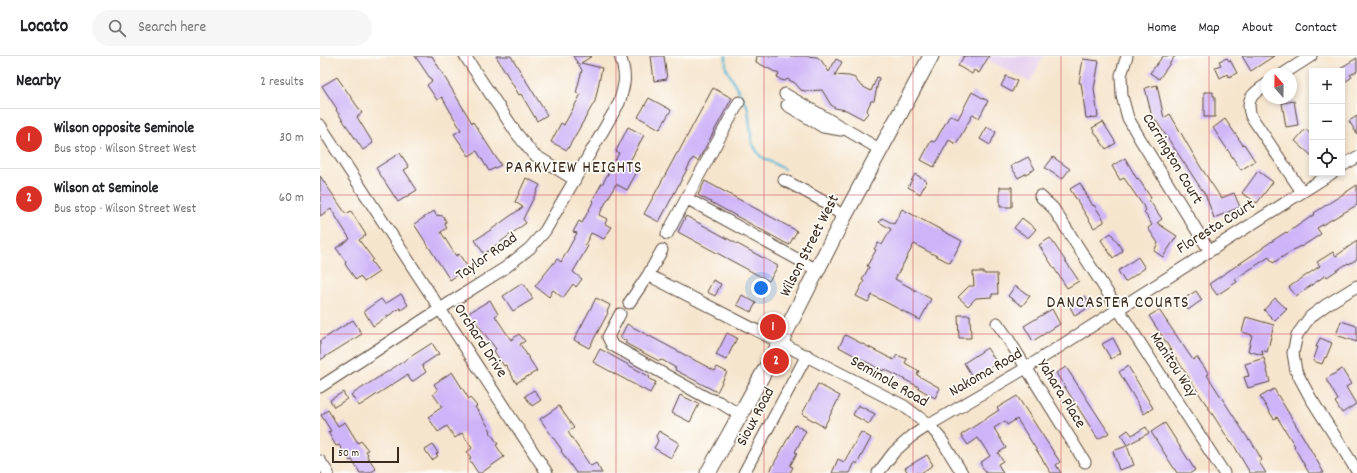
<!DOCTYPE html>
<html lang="en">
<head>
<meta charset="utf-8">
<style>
	:root { --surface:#fff; --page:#f6f6f6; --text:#202124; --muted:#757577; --line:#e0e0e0; --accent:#d93025 }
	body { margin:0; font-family:Dekko,sans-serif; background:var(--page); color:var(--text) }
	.controls { position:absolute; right:12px; top:12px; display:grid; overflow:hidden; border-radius:0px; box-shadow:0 2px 6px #0003 }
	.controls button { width:36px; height:36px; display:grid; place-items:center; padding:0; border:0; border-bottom:1px solid var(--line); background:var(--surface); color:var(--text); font:20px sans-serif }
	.compass { position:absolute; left:941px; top:12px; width:36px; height:36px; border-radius:50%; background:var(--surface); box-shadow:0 2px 6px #0003; rotate:340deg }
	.scale { position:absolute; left:12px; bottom:10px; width:67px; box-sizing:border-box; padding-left:4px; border:2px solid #3b2a1e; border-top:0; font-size:11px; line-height:14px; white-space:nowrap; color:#3b2a1e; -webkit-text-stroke:3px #fdfcf7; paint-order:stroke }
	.you { position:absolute; left:441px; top:232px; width:14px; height:14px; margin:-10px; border:3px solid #fff; border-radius:50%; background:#1a73e8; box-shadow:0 0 0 6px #1a73e833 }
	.badge { display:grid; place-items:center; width:26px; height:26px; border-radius:50%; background:var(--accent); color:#fff; font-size:13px; font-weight:700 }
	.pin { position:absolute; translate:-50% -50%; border:2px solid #fff; box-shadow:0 1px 4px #0006 }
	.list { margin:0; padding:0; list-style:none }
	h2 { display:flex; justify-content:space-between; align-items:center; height:52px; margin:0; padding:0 16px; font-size:17px }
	h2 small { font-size:13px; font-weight:400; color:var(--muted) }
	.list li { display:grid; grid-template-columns:26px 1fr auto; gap:12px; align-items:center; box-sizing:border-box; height:60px; padding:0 16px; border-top:1px solid var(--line) }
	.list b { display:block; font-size:15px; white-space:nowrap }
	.list p { margin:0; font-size:13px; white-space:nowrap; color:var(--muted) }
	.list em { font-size:13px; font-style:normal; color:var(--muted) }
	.icon { flex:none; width:22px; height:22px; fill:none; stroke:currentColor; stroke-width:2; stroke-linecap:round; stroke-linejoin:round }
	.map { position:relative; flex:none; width:1037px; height:417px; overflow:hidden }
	header { display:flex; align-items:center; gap:24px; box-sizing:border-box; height:56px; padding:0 20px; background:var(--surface); border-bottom:1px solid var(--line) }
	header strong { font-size:19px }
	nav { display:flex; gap:22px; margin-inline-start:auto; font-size:14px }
	.search { width:280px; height:36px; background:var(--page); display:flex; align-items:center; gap:10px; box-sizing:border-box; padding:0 14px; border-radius:22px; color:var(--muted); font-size:15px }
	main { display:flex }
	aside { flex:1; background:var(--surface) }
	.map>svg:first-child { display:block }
	.built { fill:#e7d2ef }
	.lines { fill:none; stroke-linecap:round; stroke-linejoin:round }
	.stream { stroke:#58b7d6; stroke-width:2.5 }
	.building { fill:#cdb3f8 }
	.minor-casing { stroke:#574638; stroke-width:13 }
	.major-casing { stroke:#574638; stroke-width:17 }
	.minor { stroke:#fff; stroke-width:11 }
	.major { stroke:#fff; stroke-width:15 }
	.grid { fill:none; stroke:#d1495b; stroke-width:1; stroke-opacity:0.55 }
	.labels { text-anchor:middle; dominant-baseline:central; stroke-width:3.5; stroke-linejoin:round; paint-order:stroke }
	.street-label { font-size:16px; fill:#3b2a1e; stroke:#fdfcf7 }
	.neighbourhood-label { font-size:17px; letter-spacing:1px; fill:#3b2a1e; stroke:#fdfcf7 }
</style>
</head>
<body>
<header>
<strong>Locato</strong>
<div class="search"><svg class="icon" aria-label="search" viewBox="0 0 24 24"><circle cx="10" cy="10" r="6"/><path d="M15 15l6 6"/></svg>Search here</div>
<nav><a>Home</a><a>Map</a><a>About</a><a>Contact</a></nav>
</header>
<main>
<aside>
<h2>Nearby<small>2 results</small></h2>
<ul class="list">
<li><span class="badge">1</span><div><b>Wilson opposite Seminole</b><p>Bus stop · Wilson Street West</p></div><em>30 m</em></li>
<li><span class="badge">2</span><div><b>Wilson at Seminole</b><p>Bus stop · Wilson Street West</p></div><em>60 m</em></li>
</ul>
</aside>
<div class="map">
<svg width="1037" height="417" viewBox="0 0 1037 417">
	<rect width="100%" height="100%" fill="#fdfcf7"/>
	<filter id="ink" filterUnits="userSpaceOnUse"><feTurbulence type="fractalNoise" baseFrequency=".025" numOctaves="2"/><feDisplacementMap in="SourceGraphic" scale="8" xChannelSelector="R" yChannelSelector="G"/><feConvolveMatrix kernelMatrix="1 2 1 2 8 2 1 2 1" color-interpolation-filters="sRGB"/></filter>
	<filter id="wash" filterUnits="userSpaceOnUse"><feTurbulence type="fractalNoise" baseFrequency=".012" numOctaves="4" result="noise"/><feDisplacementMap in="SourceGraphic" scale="16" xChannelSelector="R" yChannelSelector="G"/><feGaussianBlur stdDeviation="0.9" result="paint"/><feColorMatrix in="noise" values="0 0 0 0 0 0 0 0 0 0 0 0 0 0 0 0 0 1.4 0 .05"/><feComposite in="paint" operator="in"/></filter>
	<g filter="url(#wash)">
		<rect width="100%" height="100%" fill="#f6e5cd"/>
		<path class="built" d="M660,0H724L710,26Z"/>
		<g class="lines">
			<path class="stream" d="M406,0V12L428,52L432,87L440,100L464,113"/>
		</g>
		<g id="blocks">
			<path class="building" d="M95,0H112L152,67L153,66L181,109L169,115L157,95L149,100L134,78L141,74L122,41L117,44L107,29L112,25Z
				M176,0H191L227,59L217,65L201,38L199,39Z
				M253,0H272L261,7L282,12L275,45L247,94L231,86L241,67L244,69L261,38L256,37L262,14Z
				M331,0H344L347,23L334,25Z
				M437,0H486L497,1L501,4L509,16L516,3L522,6L515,19L529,20L535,22L540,29L551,35L557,21L559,22L554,45H551L547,54L548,57L543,63L526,54L515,52L511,49L502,34L485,35L481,34L475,27L467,23L465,25L461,24L457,21L459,18L436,6Z
				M644,0H669L659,17L654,14L652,18L638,10Z
				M843,0H855L839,23L830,17Z
				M922,0H954L931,15Z
				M907,2L909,5L910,4L917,17L909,21L907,18L900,22L895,11L901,9L899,5Z
				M1037,2V15L1030,19L1032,21L1022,28V11Z
				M763,3L779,5L774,33L778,61L766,62L761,27H759Z
				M686,20L697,25L692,36L681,30Z
				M17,21L42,57L37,61L53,87L43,94L16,54L17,53L2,30Z
				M837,29L844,62L850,58L880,110L901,142L914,137L920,151L894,162L886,140L831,57L825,32Z
				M393,32L412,42L378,105L373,102L339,166L324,158L357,97H358Z
				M652,36L668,45L659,62L653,58L636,88L629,84L614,111L601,104L611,85L614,86L616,84L630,59L638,63Z
				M884,36H893V40H895V61H884Z
				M329,42L351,54L340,73L318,61Z
				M974,45L978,69L966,71L962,47Z
				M1037,60V78L1029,65Z
				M905,63L923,89L924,88L935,105L921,114L893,72Z
				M783,66L796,87L786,93L772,72Z
				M308,71L324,79L309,107L319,112L307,134L296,128L279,159L287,163L285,168L292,171L284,183L271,177L265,189L268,190L253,216L262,223L256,231L253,228L243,242L233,234L229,241L215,230L237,203L241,206L257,177L253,176L259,165L262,167L273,146L272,145L282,127H283L299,97L296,95Z
				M667,71L676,76L670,89L660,83Z
				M985,73L992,79V100L975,85Z
				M80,97L89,111L84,114L97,134L78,146L56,112Z
				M708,101L715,113L698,122L691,110Z
				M733,101L750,113L742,123L725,112Z
				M805,102L817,123L818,122L831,142L829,144L842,163L837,167L857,180L843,201L834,195L838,187L828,172L832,169L824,156L826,154L804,122L800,124L792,110Z
				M938,115L953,126L937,147L922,137Z
				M595,118L607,125L600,138L588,131Z
				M0,120L26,158L31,155L46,179L39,184L53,203L51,205L59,216L44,226L40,220L36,224L25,208L26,206L16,192L30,183L11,153L0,160Z
				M206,122L220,129L203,163L206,167L164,198L155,184L172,173L203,151L195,146Z
				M385,125L477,175L469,189L378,139Z
				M760,127L773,150L774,149L784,164V166L774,172L750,133Z
				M1037,129V149L997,172L1001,178L981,191L980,190L953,207L949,201L915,223L917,226L897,239L889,228L943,192V191L966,176L967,177L995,158L994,157Z
				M680,131H692V151H680Z
				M582,153L642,185L630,207L594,188L575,223L611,243L600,264L552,239L548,246L536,240L544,225L542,224L549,211L547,210L556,194L554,193L558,187L562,189L571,173L559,166L562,162L574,168Z
				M114,155L116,159L123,160L126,165L125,169L127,172L121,176L136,200L139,198L148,212L130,224L94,168Z
				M366,160L458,210L449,225L358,176Z
				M702,162L716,173L709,181H707L694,172Z
				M791,177L803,195L793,202L781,184Z
				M730,182L759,225L747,232L719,189Z
				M1037,185V203L1029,208L1028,207L1007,221L1006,219L976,240L969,231L1000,210L997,206L1013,196L1016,200Z
				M818,201L825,212L805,226L798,215Z
				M653,216H664V218H677L678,238H672V241L656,242L648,250L638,241L649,230H654Z
				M393,224L401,228L395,240L387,236Z
				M201,228H204L213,243L193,255L183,240Z
				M695,230L710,240L702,250L688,240Z
				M876,235L882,244L868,254L862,244Z
				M81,238L88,249L81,254L80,252L53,270L44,255L61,243L65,248Z
				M422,239L436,247L431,256L417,249Z
				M765,240L771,250L755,260L749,249Z
				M276,242L290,249L287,256L288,257L269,292L254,284Z
				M955,242L967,253L955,265L944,254Z
				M170,244L178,258L175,260L191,284L199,278L205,285L200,288L217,315L196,327L186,309L184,310L174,295L176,293L154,264L152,266L147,258Z
				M732,253L740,268L713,285L704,270Z
				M839,254L873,304L877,301L889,318L887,319L929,384L930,383L942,404L939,406L946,417H930L912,386L911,387L829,260Z
				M638,259H650L651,282H639Z
				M926,261L954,269L947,296L942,294L943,299L928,295L932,279L922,276Z
				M33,264L42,278L0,304V285Z
				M1021,265L1037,270V286L1016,279Z
				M307,268L395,315L397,311L407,316L397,336L355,314L356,312L342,304L339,305L305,287L307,285L300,282Z
				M407,277L417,282L406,304L396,299Z
				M525,279L574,304L577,299L587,303L585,307L599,315L597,319L620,332L615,342L598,332L599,331L564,313L563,315L519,291Z
				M793,282L801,297L791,303L782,288Z
				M1000,282L1012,287L1006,302L1005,301L1002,308L993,305L998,291H996Z
				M112,287L119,298L102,309L106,316L92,326L87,319L39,350L31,339Z
				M667,292L677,307L653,322L644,307Z
				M280,293L330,321L329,323L336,326L330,337L273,306Z
				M944,302L950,326L928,332L924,321L929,320L925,308Z
				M808,310L833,352L824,358L799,316Z
				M746,311L789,377L778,383L736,317Z
				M1022,313L1031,328L1026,331L1036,348L1022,357L1015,346L1018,344L1006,323Z
				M132,316L149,343L150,342L157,350L155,351L168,370L171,375L170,376L178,388L176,389L184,401L161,417H158L149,403L151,402L147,396L152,392L142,377L135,382L127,370L118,376L108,361L122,351L113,338L118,334L114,328Z
				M498,328L520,340L504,371L482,358Z
				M954,333L985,384L1004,417H989L974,391L975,390L957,361L954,363L940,341Z
				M214,334L221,344L212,350L205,340Z
				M23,336L27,343L14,351L10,344Z
				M360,339L379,348L370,366L352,357Z
				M697,340L740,406L736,409L741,417H731L697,363L687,369L685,365L674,372L686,392L678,397L683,405L678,408L683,417H666L660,407L670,400L658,382L648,389L641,379L679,354L677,352Z
				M538,349L555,358L549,368L533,359Z
				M239,350L254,372L248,376L269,408L271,410L276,407L282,417H256L241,395L242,394L220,363Z
				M8,354L18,370L25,366L38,387L41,385L48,394L46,395L48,398L47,400L56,413L50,417H40L32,404L30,405L19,389L16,390L8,376L11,375L1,359Z
				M845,367L875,414L871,417H857L831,376Z
				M475,369L486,375L475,396L477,397L470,410L473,411L470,417H449Z
				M826,371L829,377L807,389L801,379L808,374L812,379Z
				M339,375L359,387L351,402L334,392L338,385L336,380Z
				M541,376L551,382L537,408L535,406L530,417H512L518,403L524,406Z
				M113,389L118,397L116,398L118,400L112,404L105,394Z
				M807,390L814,409L799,414L793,395Z
				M607,399L613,409L601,417H588L585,412Z"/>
		</g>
	</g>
	<g filter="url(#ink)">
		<use href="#blocks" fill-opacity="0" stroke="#574638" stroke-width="1"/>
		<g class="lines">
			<defs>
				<path id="minor" d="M145,0L197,78L213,98L255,124
					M807,0L801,19L802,40L808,62L820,83L889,194
					M963,18L991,0
					M947,28C933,37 925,43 931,60L982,136
					M465,38L561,94
					M467,49L503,71L521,74
					M0,69L227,417
					M1022,110L1037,101
					M464,124L503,145L524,161
					M720,140L733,152L904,417
					M366,142L497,214
					M347,178L419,46
					M328,219L342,194
					M1037,230L1006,249L990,261L977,279L973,297L976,315L990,341L1037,415
					M309,247L328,219L584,350L609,369L621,383L642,417
					M300,258L288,281L292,289L387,342L399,346L420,359
					M677,267L687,281L765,406
					M0,331L120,253L185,212L210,192L225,175L299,47C305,28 307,20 300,0
					M0,405L8,417
					M424,417L487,299
					M558,417L574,396L592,380L609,369L706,312L1012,117"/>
				<path id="major" d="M388,417L460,287L524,161L611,0"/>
			</defs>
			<use href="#minor" class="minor-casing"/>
			<use href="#major" class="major-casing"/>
			<use href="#minor" class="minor"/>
			<use href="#major" class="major"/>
		</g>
	</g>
	<path class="grid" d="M148,0V417M296,0V417M444,0V417M593,0V417M741,0V417M889,0V417M0,139H1037M0,278H1037"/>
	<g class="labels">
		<g class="street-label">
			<text transform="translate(852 103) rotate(59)">Carrington Court</text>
			<text transform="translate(896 171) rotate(-32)">Floresta Court</text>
			<text transform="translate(490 190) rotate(-63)">Wilson Street West</text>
			<text transform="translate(167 201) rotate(-35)">Taylor Road</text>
			<text transform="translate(160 285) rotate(57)">Orchard Drive</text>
			<text transform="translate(853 309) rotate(57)">Manitou Way</text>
			<text transform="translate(666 317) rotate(-30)">Nakoma Road</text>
			<text transform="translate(569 326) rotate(30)">Seminole Road</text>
			<text transform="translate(741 338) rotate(58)">Yahara Place</text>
			<text transform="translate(436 361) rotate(-62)">Sioux Road</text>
		</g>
		<g class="neighbourhood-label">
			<text x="254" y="113">PARKVIEW HEIGHTS</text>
			<text x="798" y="248">DANCASTER COURTS</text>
		</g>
	</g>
</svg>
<div class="controls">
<button>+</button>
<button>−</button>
<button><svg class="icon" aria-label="locate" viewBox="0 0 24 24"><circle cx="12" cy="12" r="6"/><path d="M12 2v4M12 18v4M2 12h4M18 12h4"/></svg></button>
</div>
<svg class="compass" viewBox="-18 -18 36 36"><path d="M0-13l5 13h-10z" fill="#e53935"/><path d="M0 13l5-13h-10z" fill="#757577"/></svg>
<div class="scale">50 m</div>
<div class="you"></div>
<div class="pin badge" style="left:453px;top:271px">1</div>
<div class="pin badge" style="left:456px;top:305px">2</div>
</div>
</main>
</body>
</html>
